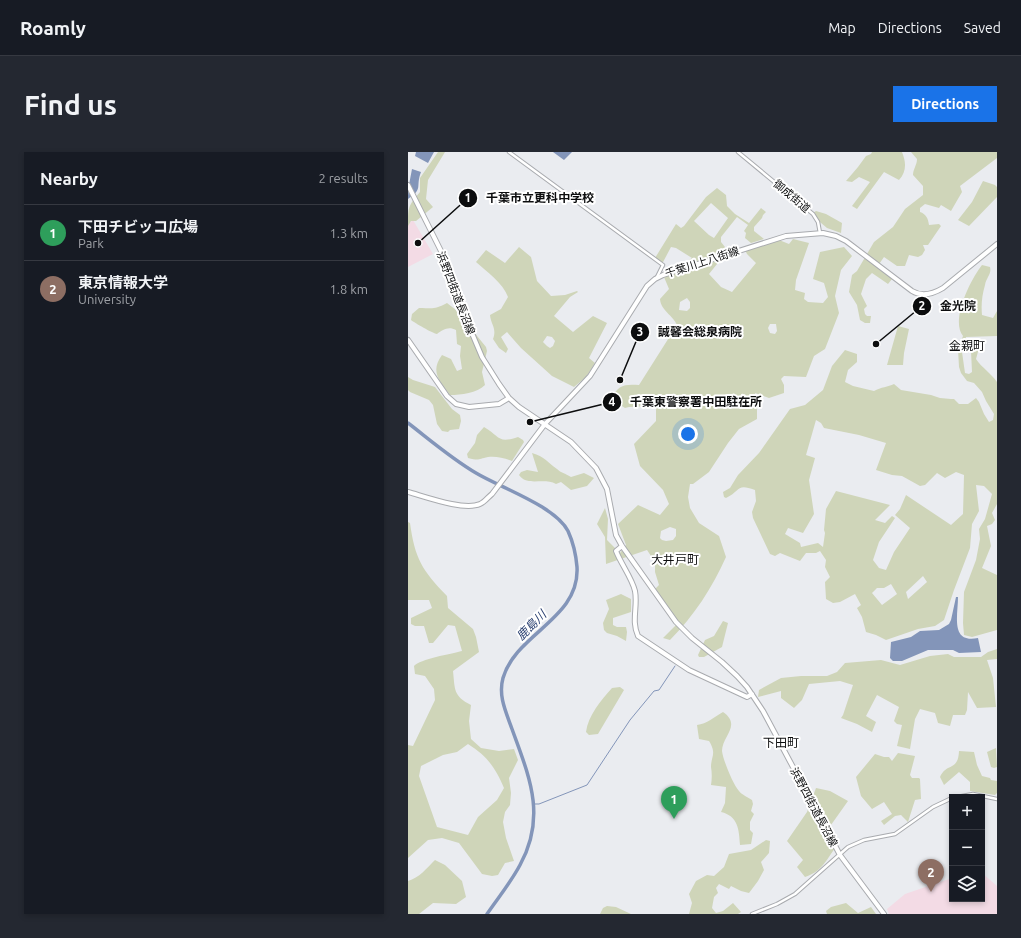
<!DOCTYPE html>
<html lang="en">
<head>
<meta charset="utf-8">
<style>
	:root { --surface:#171b24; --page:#242831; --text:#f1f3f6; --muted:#9ea1a6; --line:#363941; --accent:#1a73e8 }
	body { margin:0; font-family:Ubuntu,"Noto Sans JP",sans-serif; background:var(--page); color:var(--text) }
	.controls { position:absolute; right:12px; bottom:12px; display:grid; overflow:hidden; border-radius:0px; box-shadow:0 2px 6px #0003 }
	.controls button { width:36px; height:36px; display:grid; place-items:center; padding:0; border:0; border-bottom:1px solid var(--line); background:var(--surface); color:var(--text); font:20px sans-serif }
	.you { position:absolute; left:280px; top:282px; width:14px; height:14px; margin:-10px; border:3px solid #fff; border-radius:50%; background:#1a73e8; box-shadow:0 0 0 6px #1a73e833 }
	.badge { display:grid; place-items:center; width:26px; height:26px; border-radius:50%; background:var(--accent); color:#fff; font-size:13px; font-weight:700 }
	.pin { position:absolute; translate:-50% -33px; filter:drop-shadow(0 1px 2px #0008) }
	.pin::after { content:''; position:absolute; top:21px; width:14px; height:12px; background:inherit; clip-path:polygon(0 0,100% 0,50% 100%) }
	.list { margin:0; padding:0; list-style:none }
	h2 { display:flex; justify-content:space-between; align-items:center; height:52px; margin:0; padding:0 16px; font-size:17px }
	h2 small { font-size:13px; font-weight:400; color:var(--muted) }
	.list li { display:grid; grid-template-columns:26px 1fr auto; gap:12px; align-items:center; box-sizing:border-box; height:56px; padding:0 16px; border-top:1px solid var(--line) }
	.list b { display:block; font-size:15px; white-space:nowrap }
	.list p { margin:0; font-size:13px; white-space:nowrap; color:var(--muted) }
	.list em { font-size:13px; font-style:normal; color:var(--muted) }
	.icon { flex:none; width:22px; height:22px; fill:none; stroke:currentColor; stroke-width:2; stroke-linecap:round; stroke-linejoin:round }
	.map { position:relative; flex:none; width:589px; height:762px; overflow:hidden; border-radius:0px }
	header { display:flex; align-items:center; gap:24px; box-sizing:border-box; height:56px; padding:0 20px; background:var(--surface); border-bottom:1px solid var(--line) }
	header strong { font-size:19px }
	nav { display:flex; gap:22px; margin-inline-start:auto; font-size:14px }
	.intro { display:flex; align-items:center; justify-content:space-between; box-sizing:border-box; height:96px; padding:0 24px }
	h1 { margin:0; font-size:28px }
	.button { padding:10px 18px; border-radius:0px; background:var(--accent); color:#fff; font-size:14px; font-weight:700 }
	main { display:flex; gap:24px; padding:0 24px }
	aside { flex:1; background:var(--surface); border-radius:0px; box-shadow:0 2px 6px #0003 }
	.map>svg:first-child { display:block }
	.education { fill:#f3dbe5 }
	.green { fill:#cfd5b9; fill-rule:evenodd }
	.water { fill:#8395b9 }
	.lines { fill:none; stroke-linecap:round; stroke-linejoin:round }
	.stream { stroke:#8395b9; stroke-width:1 }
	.river { stroke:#8395b9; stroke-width:3.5 }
	.tertiary-casing { stroke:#a9abaf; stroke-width:4.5 }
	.primary-casing { stroke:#a9abaf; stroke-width:6 }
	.tertiary { stroke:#fff; stroke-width:2.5 }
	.primary { stroke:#fff; stroke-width:4 }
	.labels { text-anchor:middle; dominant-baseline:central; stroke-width:4; stroke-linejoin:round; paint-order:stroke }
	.street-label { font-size:11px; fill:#0c0d0e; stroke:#fff }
	.neighbourhood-label { font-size:12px; fill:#0c0d0e; stroke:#fff }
	.water-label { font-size:12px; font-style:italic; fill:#293f70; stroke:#fff }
	.leader { fill:none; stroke:#0c0d0e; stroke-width:1.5 }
	.callout-dot { fill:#0c0d0e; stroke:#fff; stroke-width:1.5 }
	.mark-label { font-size:12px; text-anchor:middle; font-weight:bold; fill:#fff }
	.callout-label { font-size:12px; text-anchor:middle; font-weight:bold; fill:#0c0d0e; stroke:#fff; stroke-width:4; stroke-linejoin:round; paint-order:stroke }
</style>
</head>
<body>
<header>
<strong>Roamly</strong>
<nav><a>Map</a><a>Directions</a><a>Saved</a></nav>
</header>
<div class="intro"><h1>Find us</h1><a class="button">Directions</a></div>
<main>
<aside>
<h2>Nearby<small>2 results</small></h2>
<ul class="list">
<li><span class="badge" style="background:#2e9e5b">1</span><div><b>下田チビッコ広場</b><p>Park</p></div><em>1.3 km</em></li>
<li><span class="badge" style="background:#8d6e63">2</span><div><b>東京情報大学</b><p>University</p></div><em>1.8 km</em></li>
</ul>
</aside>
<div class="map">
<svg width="589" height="762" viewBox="0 0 589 762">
	<rect width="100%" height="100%" fill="#eaecf0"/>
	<path class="education" d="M5,68L25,102L0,115V72Z
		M574,721L589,734V762H481L479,757L497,742L544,726V747H574Z"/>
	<path class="green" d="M30,0H37L20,28L18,47L25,55L8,69H3L0,74C0,55 0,54 12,40V26Z
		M464,0H494C498,10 499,19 491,28L476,20L449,57L444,54L462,30L451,25L444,30L438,29L450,15L458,4L463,2Z
		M503,0H589V6L552,34L554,40L543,59L533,53L531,56L517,52L512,56V60C518,62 520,66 521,73L531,72L533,74L520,93H515L517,98L514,103L510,105L501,103L497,114H489L476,105L469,115L484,127L480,132L464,121L458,127L453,142L459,154L456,157L457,162L459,164H463L462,171H457L452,168L449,153L441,140L444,123L449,119L466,90L485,75L497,57L515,43V34L505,23C505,17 509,13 509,7Z
		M575,29L587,33L589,35V45L561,74L550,68L564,50Z
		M309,36L318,43L319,54L327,62L341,71L353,56L358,60L355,63L354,66L346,75V79L356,87L343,91L337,86L338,81L336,79L340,73L329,65L313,85V90L317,95L313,102V107L301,122L313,135L324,140L348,111L339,102L337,98L371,88L381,92L385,87L401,91L388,128L387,138L397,141L396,147L400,150L415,151L420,145L416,131L405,127L412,100L436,95L444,104L433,118L427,144L431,161L417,197L406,204L398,225L376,224L373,227L376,233V241L361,246L347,241L349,255V267L331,277L320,291L301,320L285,332H282L280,345L282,356L291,371L311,384L318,405C304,436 286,464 262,488L255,486L270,471L245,439L251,433L247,420V410L239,398L198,412L197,385L189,372L197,356L200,367L199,388L212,401L218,393L210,372L230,353L252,363L261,352L255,338L232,314L226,292L248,269V254L221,255L217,256L203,247C210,233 216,232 231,233L269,173C265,163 253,159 252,147L261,137L256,125L284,106L268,96L263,95L254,112L247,106L268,72L273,76L276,74L298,45ZM303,51L320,66L306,86L301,83L286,69ZM279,146L282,150V156L279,159L271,158L272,150ZM362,172H368L369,179L367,182L362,181L360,176ZM262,375L268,377V384L265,388L258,389L254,388L252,386L253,379Z
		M408,59L418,62L434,71L433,81L419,76L406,65L405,61Z
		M111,95L123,105L129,129L143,144L157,143L169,139L170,140L162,145L146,164L165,180L185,164L199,171L181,206L187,211L178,225L166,235L144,224L113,196L99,180L93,185L100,197L98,201L91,196L85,187C89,176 83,173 82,163L93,157L100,145C95,131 79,120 68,110L78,98L97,111ZM139,184L144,185L147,189L145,194L142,196L139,194L135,190Z
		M574,113L582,115C584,122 578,126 577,133C574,143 573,153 574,163L585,166L589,159V184L558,185L554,200L557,221L561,222L564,220L563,199L566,193L570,192L571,196L568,207C574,216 583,221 589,230V352L584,361L587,368L584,372L579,374L583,394L574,416L589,423V478L564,485L556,483L555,471L556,440L568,408L572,387L571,377L577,367L584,342L576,334L568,333L571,359L564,372L562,396L546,438L536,468L527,474L510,477L478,488L468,483L458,480L454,465L449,456L453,453L447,442L432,450L425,451L418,447L417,430L422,425L417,415L418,408L412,399L408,401H398L392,409L372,401L367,404L362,402L345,366L344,360L348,349L347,338C328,331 333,339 318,346L316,345L315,340L322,336L330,323L351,301L382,257L397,253L415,238L424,214L437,198L449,202V210L440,218L437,230L445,234L466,239C473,235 480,235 486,232L493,238L523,243L532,246L543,247H546L551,252H560L568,246L571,250L576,262L581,270L585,268L586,262L578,249L574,240L566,231L559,229L553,221L551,215L550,197L555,184C542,168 563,127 574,113ZM408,268L413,271L416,276L451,283L478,291L468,318L484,323L494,324L512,334L517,333L529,321L537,326L548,320L556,323L555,362L543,373L498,343L492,357L487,363L502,376L486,400L478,418L471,416L465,408L471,390L487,366L484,364L477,371L467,368L482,353L428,339L418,357L416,378L417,381L415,395L410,391L393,395L392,391L377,382L380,376L395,381L406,362L401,328L407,306L398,303ZM515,424L519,430L500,447L498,440ZM483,432L489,442L474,453L464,441L469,436H476Z
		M39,151L48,158L78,195L79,199L74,220L77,233C69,241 53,243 42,243C31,229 22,219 34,203L43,207L49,219L54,217L52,204L53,194L49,192L48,178C40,174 35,178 29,182C24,181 7,171 3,168L4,162L11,156C25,156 26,158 39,151Z
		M490,174L501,177L496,201L495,213H479Z
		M0,225L5,228L27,235L44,257L52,263L53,269L51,277L42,278L40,280L34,279L29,272L25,253L21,248L2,240L0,238Z
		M76,275C92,284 89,292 110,285L115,288L116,290L104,309C96,306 88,304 80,305C70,307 72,309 60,306L59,302L67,291L69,283Z
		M124,301C137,305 138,309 149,317C153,321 157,321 163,325L176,321L186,326L179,334L163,338L153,330L148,332C136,325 119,335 111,323L113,320L119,318L130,320Z
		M0,370L2,371C7,407 14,418 39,444L40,456L65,477L68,485L71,500L45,519C47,537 45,544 63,553L61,569L63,587L73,596L91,599L106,597L110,608L101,626L103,641L102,653L97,660L95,670L98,686L106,709L97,711L90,723L84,724L74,722L51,691L34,686L20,688L0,706V593L5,594L27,548L26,537L17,524L7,522L6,514C12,507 43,502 54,499L47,474L40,473L25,491H21L16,474H7L3,472V466L24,456L21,448H0ZM60,592C79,604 87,615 96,636L89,648L70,665L60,683L29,675L11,624L13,614L35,603L49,600Z
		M213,442L223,447V460L205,466V473L209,475H218L219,480L218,489L209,484L199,481L196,478L195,471L201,457L198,448Z
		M315,469L320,471L314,495L296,505H291L290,503L297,488L306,484Z
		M589,497V507L579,508L585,526L588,555L569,556L560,540L559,558L557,563H545L542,574L530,571L527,561L512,557L507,567L502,597L489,594L494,573L489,572L486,569L491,555L469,543L458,564L468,570L464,580L449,572L433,566L435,563L445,533L432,529L401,532L394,548L386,556L373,546V539L350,545L351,538L373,526L393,524H419L429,520L437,511L473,508L492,513L522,504L540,502L546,505H573L580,500Z
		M212,535L216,538L190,582L181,583L178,580C180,564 193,548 204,536Z
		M315,560C334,573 314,584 314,599C315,608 325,632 331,639C334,643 340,645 344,648L345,652L343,659L346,662L342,670V678L345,681L343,692L332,693C331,677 330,664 313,660L317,651L318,635L303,633C304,627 304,621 303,615C303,604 309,602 301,589L291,587L289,573C299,572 306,565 315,560Z
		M588,596L589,615L586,616L583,615L579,600Z
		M551,599L566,600L569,613L574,624L582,626L583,628L589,629V641L587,643L562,639V630L551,620L536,633L532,625C539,610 550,620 551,599Z
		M490,601L507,604L502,623L504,626H511L512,627L513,647L507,648L500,670L493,663L487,664L476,673L473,669L484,662L476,650L464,657L453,644L448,625L467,602L476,605H481L484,609Z
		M408,636L422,639L440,649L418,680L420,686L427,696C418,709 413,720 397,725L389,715L395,708L379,689L399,660Z
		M358,688L362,689L361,701L353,710L356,718L350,729L341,741L333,739L323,734L321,737L311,732L308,736L310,741L306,745L304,756L308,761L315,759L325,751L333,760L330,762H281L284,751L281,742L288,729L299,723L306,724L316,715L321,702L343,698Z
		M27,708L37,713L54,729L58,745L48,752L25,751L11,762H0V729C11,726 19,716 27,708Z
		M438,751L450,761L463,755L468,762H419L418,759L423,755Z
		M199,754L208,755L223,762H192L195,756Z"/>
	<path class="water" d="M8,0H26L20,11L7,4Z
		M145,0H164L156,8Z
		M4,17L13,20C7,36 16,36 0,47C0,36 2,28 4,17Z
		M548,445H550C550,463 542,492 570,486L573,500L551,501L545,498H520L494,509H485L482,506L483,490L503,485L512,479L531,478L541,472L543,468Z"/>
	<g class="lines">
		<path class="stream" d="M126,652H131L179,633L222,568L246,539L251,538L267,514"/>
		<path class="river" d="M0,271C22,288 44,307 68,321C93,336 147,354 160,379C165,390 168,403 169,415C172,467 108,481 95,526C90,544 98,560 104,577C121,624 139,664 112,713C103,730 90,746 79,762"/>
		<defs>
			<path id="tertiary" d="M101,0L255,113L249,125
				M330,0L405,62L410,70L412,81
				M549,645L565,642L589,647
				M344,762L369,752L387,742L440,695L456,688L487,682L525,655L544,646"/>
			<path id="primary" d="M0,33L33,99L55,160L74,205L91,232L101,246L111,255L163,290L188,316L199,337L208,383L214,394L268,470L284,486L314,510L329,524L339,535L355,559L432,703L476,762
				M0,188L39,244L48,252L61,255L91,252L101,246
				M0,340C18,345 56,359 72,352C77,350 80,345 84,342L137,272L182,224L239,134L247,127L255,123L378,84L415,81L428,84L438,89L504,139C514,145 525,142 535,136L589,92
				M214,394L208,399C213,412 224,426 227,439C230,454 223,469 230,484L281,518L339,545L344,542"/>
		</defs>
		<use href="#tertiary" class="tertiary-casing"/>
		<use href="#primary" class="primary-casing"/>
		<use href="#tertiary" class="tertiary"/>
		<use href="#primary" class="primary"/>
	</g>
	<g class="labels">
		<g class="street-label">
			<text transform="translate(384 44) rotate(40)">御成街道</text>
			<text transform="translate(294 110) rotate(-18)">千葉川上八街線</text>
			<text transform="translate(48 141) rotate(69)">浜野四街道長沼線</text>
			<text transform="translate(406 655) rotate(62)">浜野四街道長沼線</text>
		</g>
		<g class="neighbourhood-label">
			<text x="559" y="193">金親町</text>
			<text x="267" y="407">大井戸町</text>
			<text x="373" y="590">下田町</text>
		</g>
		<g class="water-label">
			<text transform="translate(123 473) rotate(-45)">鹿島川</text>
		</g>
	</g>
	<path class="leader" d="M10 91L60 46M468 192L514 154M212 228L232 180M122 270L204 250"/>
	<g class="callout-dot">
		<circle cx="10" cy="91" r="4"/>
		<circle cx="468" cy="192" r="4"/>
		<circle cx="212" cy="228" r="4"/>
		<circle cx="122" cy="270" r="4"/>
		<circle cx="60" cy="46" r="10"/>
		<circle cx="514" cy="154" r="10"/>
		<circle cx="232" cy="180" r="10"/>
		<circle cx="204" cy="250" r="10"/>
	</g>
	<g class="mark-label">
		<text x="60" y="50">1</text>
		<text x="514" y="158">2</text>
		<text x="232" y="184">3</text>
		<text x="204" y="254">4</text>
	</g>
	<g class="callout-label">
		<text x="132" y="50">千葉市立更科中学校</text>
		<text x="550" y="158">金光院</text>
		<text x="292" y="184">誠馨会総泉病院</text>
		<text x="288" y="254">千葉東警察署中田駐在所</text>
	</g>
</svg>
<div class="controls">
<button>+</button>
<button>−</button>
<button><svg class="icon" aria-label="layers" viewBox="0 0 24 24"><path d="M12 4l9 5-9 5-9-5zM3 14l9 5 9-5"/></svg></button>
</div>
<div class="you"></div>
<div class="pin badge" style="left:266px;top:667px;background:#2e9e5b">1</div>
<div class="pin badge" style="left:523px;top:740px;background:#8d6e63">2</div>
</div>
</main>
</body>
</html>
